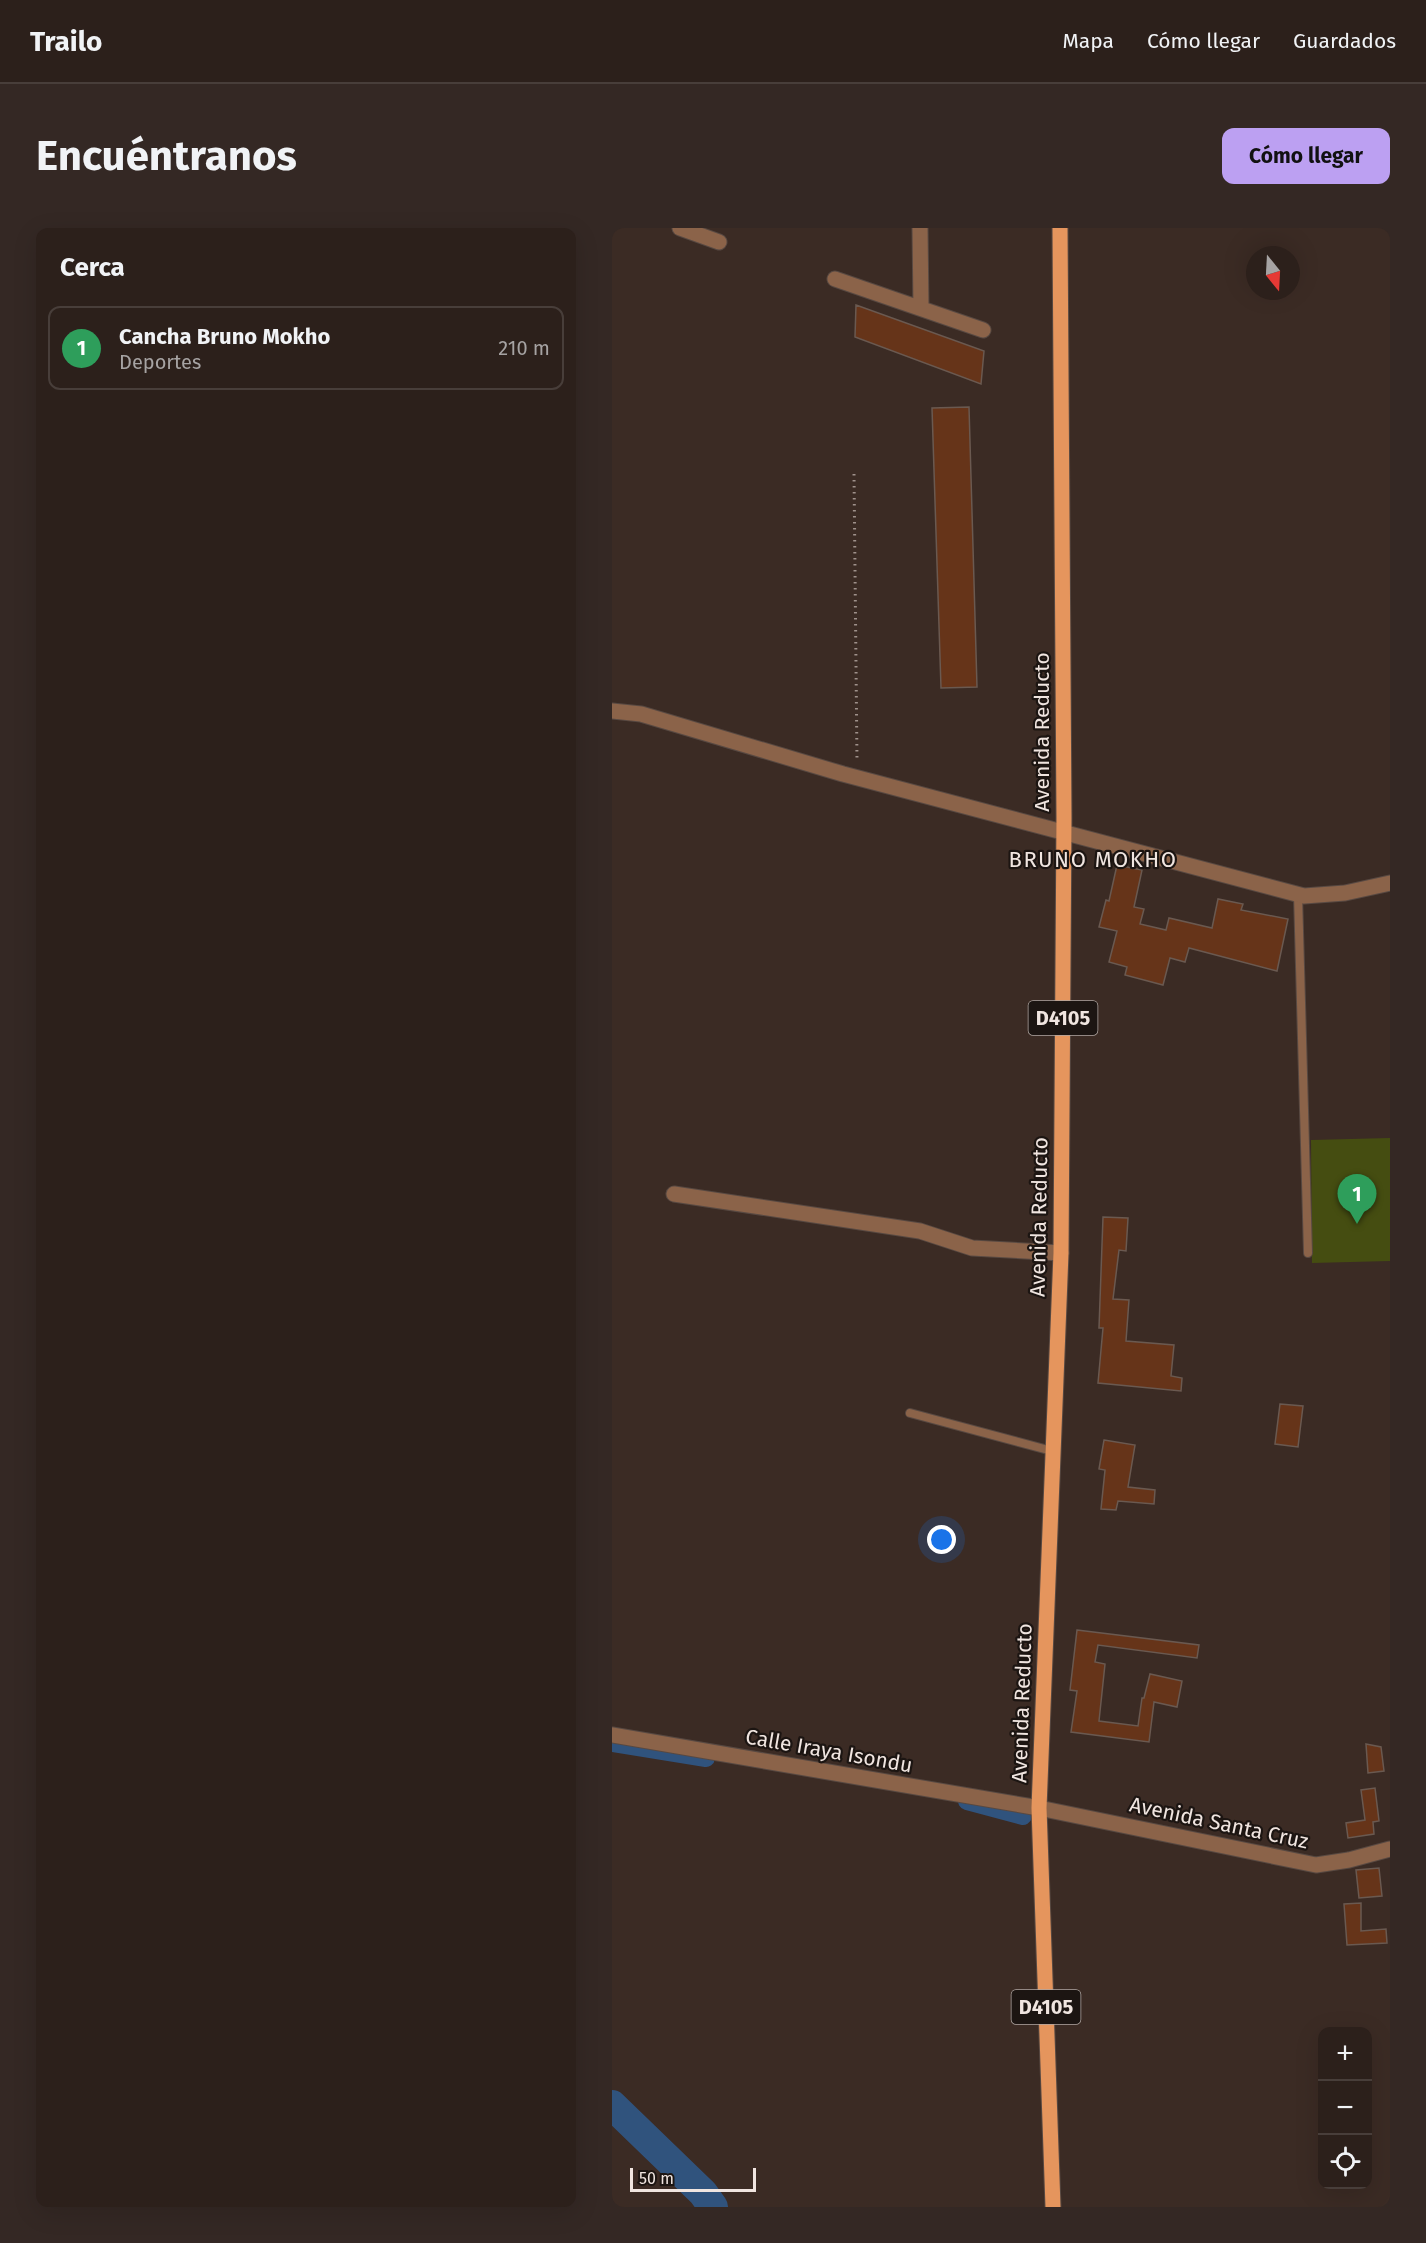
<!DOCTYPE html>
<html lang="es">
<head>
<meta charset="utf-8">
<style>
	:root { --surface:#2c201b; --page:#342824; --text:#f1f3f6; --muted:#a6a3a3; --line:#483e3a; --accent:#bca0f2 }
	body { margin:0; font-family:"Fira Sans",sans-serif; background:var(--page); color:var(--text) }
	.controls { position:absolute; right:18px; bottom:18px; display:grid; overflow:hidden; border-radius:12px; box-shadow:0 6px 24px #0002 }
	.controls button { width:54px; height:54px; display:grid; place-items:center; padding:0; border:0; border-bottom:2px solid var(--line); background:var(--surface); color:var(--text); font:30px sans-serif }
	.compass { position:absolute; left:634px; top:18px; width:54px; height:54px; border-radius:50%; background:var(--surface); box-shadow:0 6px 24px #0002; rotate:162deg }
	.scale { position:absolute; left:18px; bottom:15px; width:126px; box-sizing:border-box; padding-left:6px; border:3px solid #f0e5e0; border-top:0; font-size:16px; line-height:21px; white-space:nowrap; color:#f0e5e0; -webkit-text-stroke:4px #1c1512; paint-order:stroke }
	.you { position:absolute; left:330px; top:1312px; width:21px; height:21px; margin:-15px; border:4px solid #fff; border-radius:50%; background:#1a73e8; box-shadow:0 0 0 9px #1a73e833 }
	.badge { display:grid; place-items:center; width:39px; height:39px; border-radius:50%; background:var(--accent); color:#fff; font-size:20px; font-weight:700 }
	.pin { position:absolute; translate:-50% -50px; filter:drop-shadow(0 2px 3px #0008) }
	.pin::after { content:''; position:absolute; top:32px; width:21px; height:18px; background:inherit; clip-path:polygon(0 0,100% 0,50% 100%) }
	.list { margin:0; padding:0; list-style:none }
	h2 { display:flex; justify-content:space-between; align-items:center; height:78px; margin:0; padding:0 24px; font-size:26px }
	h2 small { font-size:20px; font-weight:400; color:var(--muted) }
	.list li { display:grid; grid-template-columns:39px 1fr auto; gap:18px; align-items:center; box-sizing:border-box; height:84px; margin:0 12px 12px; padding:0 12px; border:2px solid var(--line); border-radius:12px }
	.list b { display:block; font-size:22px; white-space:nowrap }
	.list p { margin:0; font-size:20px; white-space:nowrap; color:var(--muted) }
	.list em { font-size:20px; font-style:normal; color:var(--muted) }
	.icon { flex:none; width:33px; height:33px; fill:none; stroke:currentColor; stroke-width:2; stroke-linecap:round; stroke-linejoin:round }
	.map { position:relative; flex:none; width:778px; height:1979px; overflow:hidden; border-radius:12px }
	header { display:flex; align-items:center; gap:36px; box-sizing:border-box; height:84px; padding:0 30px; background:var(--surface); border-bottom:2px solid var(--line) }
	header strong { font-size:28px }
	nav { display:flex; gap:33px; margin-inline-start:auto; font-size:21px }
	.intro { display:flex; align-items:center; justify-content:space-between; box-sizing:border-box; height:144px; padding:0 36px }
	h1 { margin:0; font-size:42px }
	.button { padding:15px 27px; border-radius:12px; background:var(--accent); color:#111; font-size:21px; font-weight:700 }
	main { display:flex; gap:36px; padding:0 36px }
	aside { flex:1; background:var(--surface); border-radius:12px; box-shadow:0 6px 24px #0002 }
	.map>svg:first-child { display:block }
	.green { fill:#454d11 }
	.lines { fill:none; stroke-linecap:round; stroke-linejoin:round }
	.canal { stroke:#30537d; stroke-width:18 }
	.river { stroke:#30537d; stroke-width:30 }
	.building { fill:#663419; stroke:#6a5950; stroke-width:1.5 }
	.lane-casing { stroke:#584942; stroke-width:10 }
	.street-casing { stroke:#584942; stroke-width:17 }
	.primary-casing { stroke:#584942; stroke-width:17 }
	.path { stroke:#9f918b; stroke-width:3; stroke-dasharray:1.5 4.5; stroke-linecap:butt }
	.lane { stroke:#8b6349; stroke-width:8 }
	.street { stroke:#8b6349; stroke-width:15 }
	.primary { stroke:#e5955d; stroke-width:15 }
	.labels { text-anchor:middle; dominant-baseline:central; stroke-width:4.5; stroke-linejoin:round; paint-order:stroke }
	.shield { fill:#1c1512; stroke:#b0a7a2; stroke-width:1.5 }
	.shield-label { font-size:20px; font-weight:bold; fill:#f0e5e0 }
	.street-label { font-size:21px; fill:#f0e5e0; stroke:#1c1512 }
	.neighbourhood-label { font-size:22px; letter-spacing:1.5px; fill:#f0e5e0; stroke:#1c1512 }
</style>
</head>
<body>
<header>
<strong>Trailo</strong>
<nav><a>Mapa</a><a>Cómo llegar</a><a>Guardados</a></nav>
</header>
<div class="intro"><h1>Encuéntranos</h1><a class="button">Cómo llegar</a></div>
<main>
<aside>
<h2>Cerca<small></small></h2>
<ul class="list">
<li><span class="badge" style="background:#2e9e5b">1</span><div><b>Cancha Bruno Mokho</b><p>Deportes</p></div><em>210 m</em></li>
</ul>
</aside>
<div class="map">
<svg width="778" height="1979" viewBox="0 0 778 1979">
	<rect width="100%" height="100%" fill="#3b2b24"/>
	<path class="green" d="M778,910V1033L700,1035L699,912Z"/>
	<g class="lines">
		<path class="canal" d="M0,1515L94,1530
			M355,1573L411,1588"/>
		<path class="river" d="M0,1877L91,1965L101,1979"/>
	</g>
	<path class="building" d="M244,77L372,123L369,156L243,109Z
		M357,179L365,459L329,460L320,180Z
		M505,637L530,642L522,679L532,681L528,696L554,702L557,690L600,700L606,671L631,676L629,682L676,691L665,743L577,720L573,734L558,730L551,757L513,747L515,739L497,734L505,703L487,699L494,672L497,673Z
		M491,989L516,990L514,1023L507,1022L501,1071L517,1072L514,1113L562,1117L559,1148L570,1150L569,1163L486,1155L491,1100H487Z
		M668,1176L691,1178L686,1219L663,1216Z
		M492,1212L523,1217L516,1259L543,1262L542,1276L506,1273L504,1282L489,1281L493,1242L487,1241Z
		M465,1402L587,1417L585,1430L486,1417L483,1434L493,1436L487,1493L526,1498L530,1470H532L538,1446L570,1453L565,1479L542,1474L537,1514L459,1504L465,1463L458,1462Z
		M754,1516L769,1519L772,1543L756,1545Z
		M763,1560L767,1593L761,1594L762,1606L736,1610L734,1595L753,1592L749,1562Z
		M767,1640L770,1668L747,1670L744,1642Z
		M749,1675V1703L774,1701L775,1715L735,1717L732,1676Z"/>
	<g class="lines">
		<defs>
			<path id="lane" d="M686,667L696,1025
				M298,1185L440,1223"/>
			<path id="street" d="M68,0L107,14
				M308,0L309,80
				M223,51L371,102
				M0,483L29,486L231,546L692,668L733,665L778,655
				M62,966L308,1003L360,1020L449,1025
				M0,1507L427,1580L704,1637L737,1632L778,1621"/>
			<path id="primary" d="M441,1979L427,1580L449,1025L452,590L448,0"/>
		</defs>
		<use href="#lane" class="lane-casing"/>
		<use href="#street" class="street-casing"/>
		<use href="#primary" class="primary-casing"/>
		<path class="path" d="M242,246L245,533"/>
		<use href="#lane" class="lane"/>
		<use href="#street" class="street"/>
		<use href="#primary" class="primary"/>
	</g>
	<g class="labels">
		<g class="shield">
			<rect x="416.5" y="773" width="69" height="34" rx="4.5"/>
			<rect x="399.5" y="1762" width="69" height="34" rx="4.5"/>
		</g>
		<g class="shield-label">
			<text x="451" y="790">D4105</text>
			<text x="434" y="1779">D4105</text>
		</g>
		<g class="street-label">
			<text transform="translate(430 504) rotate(-90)">Avenida Reducto</text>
			<text transform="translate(427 989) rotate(-89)">Avenida Reducto</text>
			<text transform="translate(410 1475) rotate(-88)">Avenida Reducto</text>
			<text transform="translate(217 1523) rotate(10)">Calle Iraya Isondu</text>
			<text transform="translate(607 1595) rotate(12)">Avenida Santa Cruz</text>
		</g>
		<g class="neighbourhood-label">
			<text x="481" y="631">BRUNO MOKHO</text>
		</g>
	</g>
</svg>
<div class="controls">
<button>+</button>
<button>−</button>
<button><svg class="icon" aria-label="locate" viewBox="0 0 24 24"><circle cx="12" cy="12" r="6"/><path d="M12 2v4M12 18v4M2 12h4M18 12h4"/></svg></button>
</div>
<svg class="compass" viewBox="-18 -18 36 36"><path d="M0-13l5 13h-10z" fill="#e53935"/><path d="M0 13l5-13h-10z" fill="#a6a3a3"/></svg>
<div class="scale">50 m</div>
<div class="you"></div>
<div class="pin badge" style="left:745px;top:996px;background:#2e9e5b">1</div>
</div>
</main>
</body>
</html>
